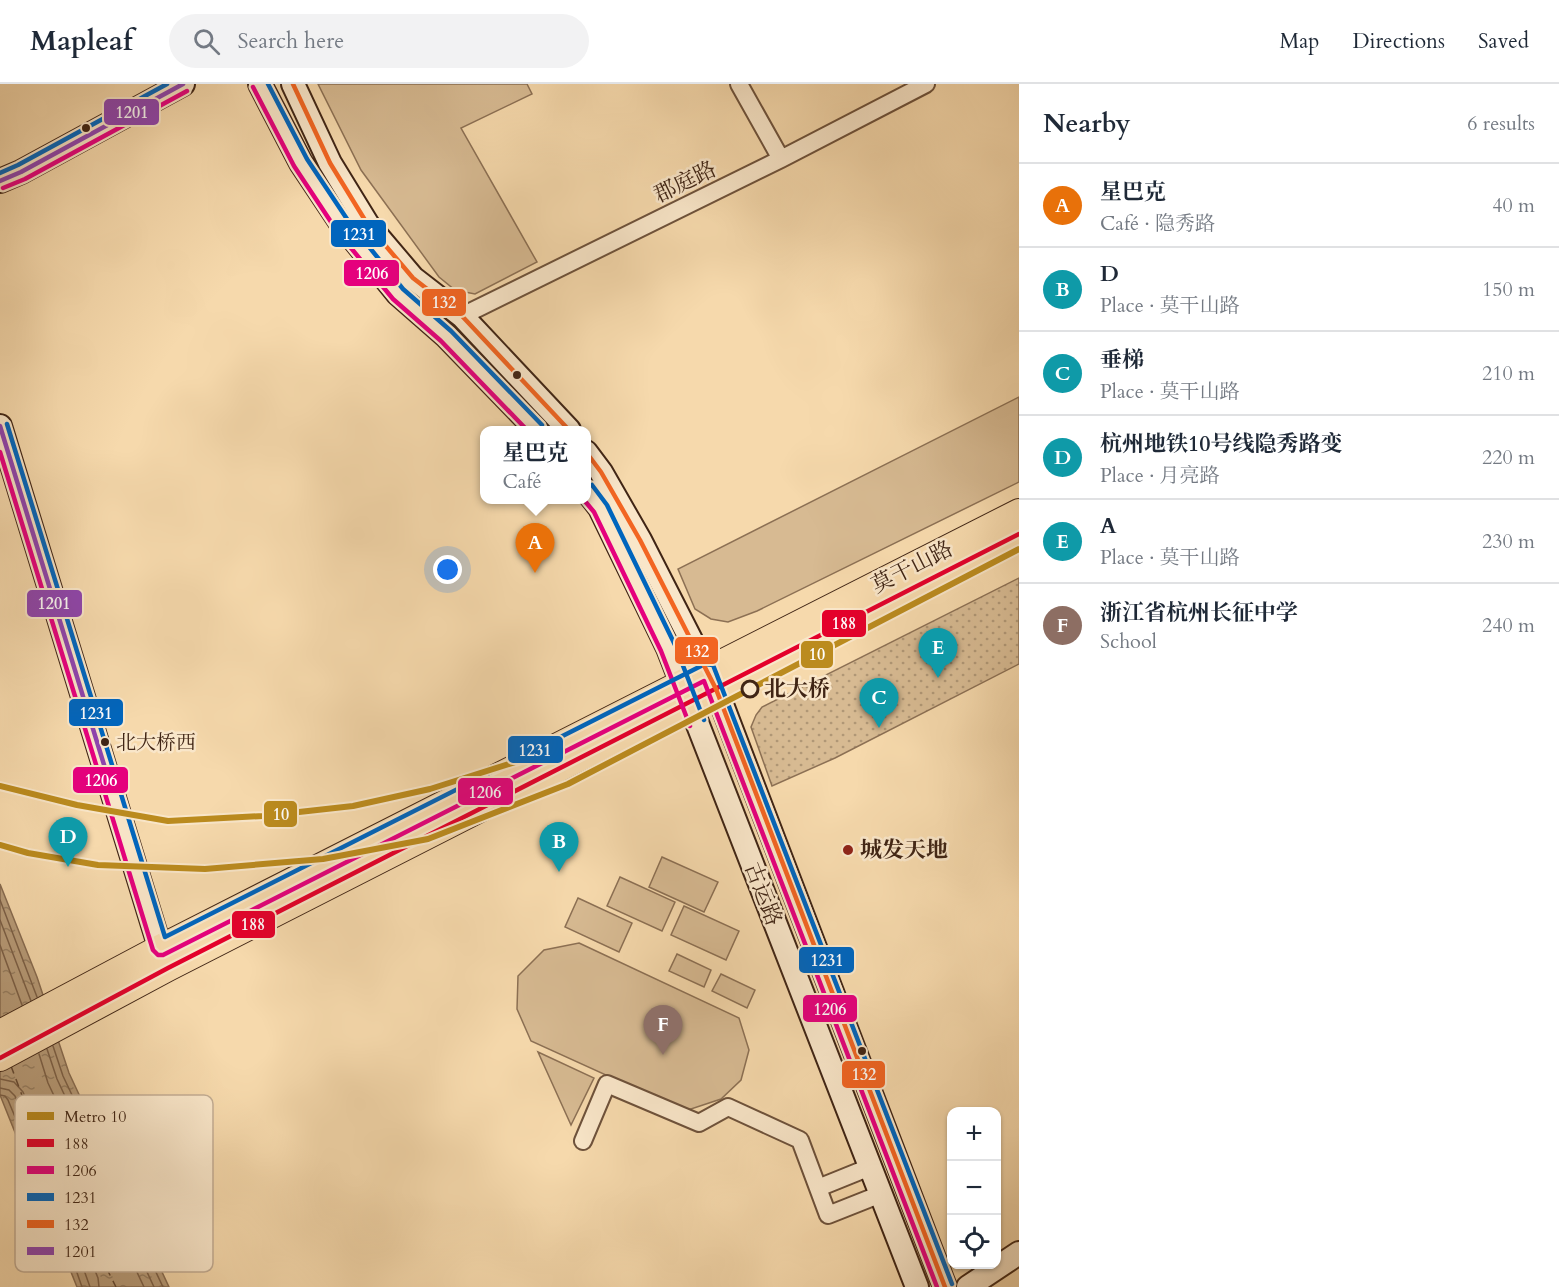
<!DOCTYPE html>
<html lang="en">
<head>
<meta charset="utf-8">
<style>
	:root { --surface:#fff; --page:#f2f2f3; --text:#1f2937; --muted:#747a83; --line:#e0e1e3; --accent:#0b8043 }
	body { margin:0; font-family:Cardo,"Noto Serif SC",serif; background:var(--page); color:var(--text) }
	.controls { position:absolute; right:18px; bottom:18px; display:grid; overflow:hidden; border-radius:12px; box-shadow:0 2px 4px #0004 }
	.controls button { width:54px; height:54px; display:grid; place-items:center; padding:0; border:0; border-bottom:2px solid var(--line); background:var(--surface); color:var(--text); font:30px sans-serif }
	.you { position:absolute; left:448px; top:486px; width:21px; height:21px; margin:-15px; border:4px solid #fff; border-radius:50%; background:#1a73e8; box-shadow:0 0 0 9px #1a73e833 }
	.badge { display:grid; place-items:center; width:39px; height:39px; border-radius:50%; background:var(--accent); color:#fff; font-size:20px; font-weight:700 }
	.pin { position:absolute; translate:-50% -50px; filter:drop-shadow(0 2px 3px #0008) }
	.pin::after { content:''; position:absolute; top:32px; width:21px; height:18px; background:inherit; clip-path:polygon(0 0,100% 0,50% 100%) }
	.popup { position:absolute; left:480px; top:342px; width:111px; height:78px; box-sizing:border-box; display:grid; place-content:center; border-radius:12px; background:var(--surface); filter:drop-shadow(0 2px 4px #0005); font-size:20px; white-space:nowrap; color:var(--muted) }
	.popup b { font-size:22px; color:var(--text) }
	.popup::after { content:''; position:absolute; left:50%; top:100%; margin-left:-12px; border:12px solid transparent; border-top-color:var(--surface) }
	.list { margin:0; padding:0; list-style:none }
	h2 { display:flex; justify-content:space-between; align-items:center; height:78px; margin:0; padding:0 24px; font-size:26px }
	h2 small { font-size:20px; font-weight:400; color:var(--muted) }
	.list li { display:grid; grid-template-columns:39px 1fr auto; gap:18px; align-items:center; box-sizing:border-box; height:84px; padding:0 24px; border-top:2px solid var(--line) }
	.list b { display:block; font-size:22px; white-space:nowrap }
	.list p { margin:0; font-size:20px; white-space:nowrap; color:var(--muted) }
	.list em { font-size:20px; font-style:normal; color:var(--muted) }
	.icon { flex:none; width:33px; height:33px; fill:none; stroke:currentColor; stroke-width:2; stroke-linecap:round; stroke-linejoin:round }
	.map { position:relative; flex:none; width:1019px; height:1203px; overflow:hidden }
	header { display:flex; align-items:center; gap:36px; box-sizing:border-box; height:84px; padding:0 30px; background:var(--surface); border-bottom:2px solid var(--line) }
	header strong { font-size:28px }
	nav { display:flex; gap:33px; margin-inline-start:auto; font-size:21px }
	.search { width:420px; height:54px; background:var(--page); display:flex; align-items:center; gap:15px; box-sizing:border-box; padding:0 21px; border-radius:33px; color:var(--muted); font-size:22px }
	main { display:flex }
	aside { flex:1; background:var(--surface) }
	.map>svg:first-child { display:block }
	.grass { fill:url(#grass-dots); stroke:#8c7054; stroke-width:1.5 }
	.green { fill:#d7ba92; stroke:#8c7054; stroke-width:1.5 }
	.water { fill:url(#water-ripples); stroke:#886c51; stroke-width:1.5 }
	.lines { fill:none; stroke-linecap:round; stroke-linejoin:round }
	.shore { stroke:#7c6047; stroke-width:1.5 }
	.ferry { stroke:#644933; stroke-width:1.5; stroke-dasharray:8 6; stroke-linecap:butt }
	.street-casing { stroke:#6e523b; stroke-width:20 }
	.secondary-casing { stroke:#402515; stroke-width:26 }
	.primary-casing { stroke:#402515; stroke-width:28 }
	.street { stroke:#f9e6c9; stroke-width:16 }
	.secondary { stroke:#f9e6c9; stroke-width:22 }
	.primary { stroke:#f6d9ac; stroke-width:26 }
	.bus-1-casing { stroke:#f9e6c9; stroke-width:9 }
	.bus-2-casing { stroke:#f9e6c9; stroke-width:9 }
	.bus-3-casing { stroke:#f9e6c9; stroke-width:9 }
	.bus-4-casing { stroke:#f9e6c9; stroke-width:9 }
	.bus-5-casing { stroke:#f9e6c9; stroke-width:9 }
	.bus-1 { stroke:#e4002b; stroke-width:4.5 }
	.bus-2 { stroke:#e5007d; stroke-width:4.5 }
	.bus-3 { stroke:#0065bd; stroke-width:4.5 }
	.bus-4 { stroke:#f26522; stroke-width:4.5 }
	.bus-5 { stroke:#8e44ad; stroke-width:4.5 }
	.metro-1-casing { stroke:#f9e6c9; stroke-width:10 }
	.metro-1 { stroke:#bb8b1e; stroke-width:6 }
	.bus-dot { fill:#402515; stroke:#f9e6c9; stroke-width:2 }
	.stop-dot { fill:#f9e6c9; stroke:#402515; stroke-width:3 }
	.poi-dot { fill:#8f2418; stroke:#f9e6c9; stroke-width:2 }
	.labels { text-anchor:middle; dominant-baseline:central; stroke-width:5; stroke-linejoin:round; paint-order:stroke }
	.bus-label { font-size:20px; fill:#402515; stroke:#f9e6c9; text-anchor:start }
	.street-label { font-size:22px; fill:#402515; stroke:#f9e6c9 }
	.stop-label { font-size:22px; font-weight:bold; fill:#402515; stroke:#f9e6c9; text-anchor:start }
	.poi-label { font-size:22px; font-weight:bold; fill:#402515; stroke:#f9e6c9; text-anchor:start }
	.key { fill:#f9e6c9; stroke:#c2ac93; stroke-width:1.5 }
	.key-label { font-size:16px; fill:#402515 }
	.line-badge { stroke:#f9e6c9; stroke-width:2 }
	.badge-label { font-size:16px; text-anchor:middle; font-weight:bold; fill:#fff }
</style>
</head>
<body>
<header>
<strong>Mapleaf</strong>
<div class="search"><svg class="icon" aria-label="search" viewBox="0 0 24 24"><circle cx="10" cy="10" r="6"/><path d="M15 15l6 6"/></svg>Search here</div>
<nav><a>Map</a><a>Directions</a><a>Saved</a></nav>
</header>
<main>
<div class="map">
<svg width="1019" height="1203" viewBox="0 0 1019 1203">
	<defs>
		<pattern id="grass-dots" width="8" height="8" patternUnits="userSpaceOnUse" patternTransform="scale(1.5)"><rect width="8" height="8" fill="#d7ba92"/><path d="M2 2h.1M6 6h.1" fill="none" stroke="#b09776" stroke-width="1.8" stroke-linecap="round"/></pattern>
		<pattern id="water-ripples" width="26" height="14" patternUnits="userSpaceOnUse" patternTransform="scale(1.5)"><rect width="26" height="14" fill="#b89c79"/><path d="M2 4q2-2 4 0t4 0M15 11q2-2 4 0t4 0" fill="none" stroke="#977f62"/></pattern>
	</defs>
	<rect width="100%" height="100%" fill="#f6d9ac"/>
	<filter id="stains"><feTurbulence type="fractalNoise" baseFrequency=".00333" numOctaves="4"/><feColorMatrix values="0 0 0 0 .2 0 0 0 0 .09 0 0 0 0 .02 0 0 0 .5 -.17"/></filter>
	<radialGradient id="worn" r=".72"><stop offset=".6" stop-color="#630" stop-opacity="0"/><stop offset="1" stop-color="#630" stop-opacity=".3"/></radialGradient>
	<path class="grass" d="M1019,494V580L835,674L772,702L751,643L756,631L762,623Z"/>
	<path class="green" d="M318,0H527L532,10L461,44L537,178L475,210L455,206L439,193L361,86Z
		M1019,313V398L757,527L728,538L711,535L695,525L678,485Z
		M662,773L718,798L704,828L649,803Z
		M620,793L675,818L662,847L607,822Z
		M578,814L632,839L619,868L565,843Z
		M684,822L739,847L726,876L671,851Z
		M579,859L739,934L749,966L741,996L721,1015L685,1027L531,957L517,925L518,892L544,866Z
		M677,870L711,886L704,903L669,887Z
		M721,890L755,906L747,924L712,907Z
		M538,968L594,994L571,1041Z"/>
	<path class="water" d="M0,800L37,893L69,989L169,1203H77L0,1011Z"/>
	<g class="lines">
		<path class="shore" d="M0,816L37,913
			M0,836L31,917
			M0,861L22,921
			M53,962L63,992L163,1203
			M47,965L57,995L154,1203
			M39,970L48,999L144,1203
			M0,995L14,998L23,1008L98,1194L99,1203
			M0,1004L9,1006L15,1012L68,1141L90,1203
			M0,1011L5,1012L8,1016L61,1143L82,1203"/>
		<path class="ferry" d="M11,982L29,1030L116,1203"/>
		<defs>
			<path id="street" d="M739,0L781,75
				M462,232L781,75L926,0
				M583,1057L607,1000L699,1039L728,1023L800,1056L828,1131L881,1110
				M818,1104L870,1083"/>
			<path id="secondary" d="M260,0L301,79L343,142L398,210L446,252L537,346
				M293,0L330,79L368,141L413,194L462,232L569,346
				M0,97L21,88L183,0
				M0,342L160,864
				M586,368L601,388L640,456L716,605L945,1203
				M586,406L600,424L668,564L917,1203
				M968,1203L1019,1169"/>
			<path id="primary" d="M0,949L160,864L1019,428
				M0,974L168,884L1019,450"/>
		</defs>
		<use href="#street" class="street-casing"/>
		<use href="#secondary" class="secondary-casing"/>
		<use href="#primary" class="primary-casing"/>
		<use href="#street" class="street"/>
		<use href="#secondary" class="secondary"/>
		<use href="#primary" class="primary"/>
		<defs>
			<path id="bus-1" d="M0,974L168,884L1019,450"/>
			<path id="bus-2" d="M253,3L294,82L337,147L393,215L441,257L527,346
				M3,104L25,95L187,7
				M0,368L153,866L158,871H163L704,597L937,1203
				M584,416L594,428L661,567L690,642"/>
			<path id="bus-3" d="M268,0L307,75L349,138L403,205L451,247L542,341
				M0,89L18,81L167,0
				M7,340L165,853L705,580L713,581L952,1200
				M592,401L607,421L675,561L704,636"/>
			<path id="bus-4" d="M293,0L330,79L368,141L413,194L462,232L569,346
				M586,368L601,388L640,456L716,605L945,1203"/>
			<path id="bus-5" d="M0,97L21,88L183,0
				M0,342L109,697"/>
		</defs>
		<use href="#bus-1" class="bus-1-casing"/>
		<use href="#bus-2" class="bus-2-casing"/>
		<use href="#bus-3" class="bus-3-casing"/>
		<use href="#bus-4" class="bus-4-casing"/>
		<use href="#bus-5" class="bus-5-casing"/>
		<use href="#bus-1" class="bus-1"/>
		<use href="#bus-2" class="bus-2"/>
		<use href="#bus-3" class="bus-3"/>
		<use href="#bus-4" class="bus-4"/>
		<use href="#bus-5" class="bus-5"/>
		<defs>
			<path id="metro-1" d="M0,702L77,721L168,737L263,732L353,722L430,705L531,673L555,661
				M0,761L28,769L98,781L205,785L323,775L428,755L568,700L1019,465"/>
		</defs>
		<use href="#metro-1" class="metro-1-casing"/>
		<use href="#metro-1" class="metro-1"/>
	</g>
	<g class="bus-dot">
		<circle cx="86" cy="44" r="5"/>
		<circle cx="517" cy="291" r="5"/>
		<circle cx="105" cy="658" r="5"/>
		<circle cx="862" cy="967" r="5"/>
	</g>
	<circle class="stop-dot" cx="750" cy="605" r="8"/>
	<circle class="poi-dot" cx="848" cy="766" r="6"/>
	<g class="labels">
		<g class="bus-label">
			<text x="116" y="658">北大桥西</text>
		</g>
		<g class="street-label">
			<text transform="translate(685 98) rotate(-26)">郡庭路</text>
			<text transform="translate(912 483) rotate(-27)">莫干山路</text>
			<text transform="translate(763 810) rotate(69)">古运路</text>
		</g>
		<g class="stop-label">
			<text x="764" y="605">北大桥</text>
		</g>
		<g class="poi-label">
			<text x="860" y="766">城发天地</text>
		</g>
	</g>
	<rect x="15" y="1011" width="198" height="177" rx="9" class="key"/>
	<rect x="27" y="1028" width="27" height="8" fill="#bb8b1e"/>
	<rect x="27" y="1055" width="27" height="8" fill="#e4002b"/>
	<rect x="27" y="1082" width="27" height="8" fill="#e5007d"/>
	<rect x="27" y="1109" width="27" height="8" fill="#0065bd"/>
	<rect x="27" y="1136" width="27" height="8" fill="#f26522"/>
	<rect x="27" y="1163" width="27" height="8" fill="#8e44ad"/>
	<g class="key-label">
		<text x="64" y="1038">Metro 10</text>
		<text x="64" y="1065">188</text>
		<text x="64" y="1092">1206</text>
		<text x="64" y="1119">1231</text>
		<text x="64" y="1146">132</text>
		<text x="64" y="1173">1201</text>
	</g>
	<g class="line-badge">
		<rect x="103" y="14" width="57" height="28" rx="6" fill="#8e44ad"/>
		<rect x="330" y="135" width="57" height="29" rx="6" fill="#0065bd"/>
		<rect x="343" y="175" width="57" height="28" rx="6" fill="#e5007d"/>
		<rect x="421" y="204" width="46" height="29" rx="6" fill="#f26522"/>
		<rect x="26" y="505" width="57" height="29" rx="6" fill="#8e44ad"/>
		<rect x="821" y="525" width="46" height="29" rx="6" fill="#e4002b"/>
		<rect x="674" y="552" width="45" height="29" rx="6" fill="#f26522"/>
		<rect x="800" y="556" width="34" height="29" rx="6" fill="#bb8b1e"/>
		<rect x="68" y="614" width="56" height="29" rx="6" fill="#0065bd"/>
		<rect x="507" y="651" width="57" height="29" rx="6" fill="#0065bd"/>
		<rect x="72" y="682" width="57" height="28" rx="6" fill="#e5007d"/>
		<rect x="457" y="693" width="57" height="29" rx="6" fill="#e5007d"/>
		<rect x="263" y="716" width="35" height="28" rx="6" fill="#bb8b1e"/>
		<rect x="231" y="826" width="45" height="29" rx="6" fill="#e4002b"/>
		<rect x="798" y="862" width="57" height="28" rx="6" fill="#0065bd"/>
		<rect x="802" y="910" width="56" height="29" rx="6" fill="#e5007d"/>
		<rect x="841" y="976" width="45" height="29" rx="6" fill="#f26522"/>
	</g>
	<g class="badge-label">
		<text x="132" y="34">1201</text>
		<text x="359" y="156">1231</text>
		<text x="372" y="195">1206</text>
		<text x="444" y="224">132</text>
		<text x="54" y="525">1201</text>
		<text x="844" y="545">188</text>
		<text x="697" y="573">132</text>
		<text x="817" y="576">10</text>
		<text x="96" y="635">1231</text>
		<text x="535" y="672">1231</text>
		<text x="101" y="702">1206</text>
		<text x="485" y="714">1206</text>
		<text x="281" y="736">10</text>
		<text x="253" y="846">188</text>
		<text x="827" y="882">1231</text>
		<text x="830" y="931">1206</text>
		<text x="864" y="996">132</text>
	</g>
	<rect width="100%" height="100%" filter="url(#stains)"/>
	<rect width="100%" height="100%" fill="url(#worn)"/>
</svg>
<div class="controls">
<button>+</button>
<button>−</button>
<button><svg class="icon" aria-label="locate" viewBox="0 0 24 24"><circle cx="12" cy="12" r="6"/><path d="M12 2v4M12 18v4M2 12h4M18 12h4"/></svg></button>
</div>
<div class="you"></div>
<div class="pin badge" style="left:535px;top:489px;background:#e8710a">A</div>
<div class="popup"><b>星巴克</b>Café</div>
<div class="pin badge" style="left:559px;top:788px;background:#0f9aa8">B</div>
<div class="pin badge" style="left:879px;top:644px;background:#0f9aa8">C</div>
<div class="pin badge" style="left:68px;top:783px;background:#0f9aa8">D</div>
<div class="pin badge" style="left:938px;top:594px;background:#0f9aa8">E</div>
<div class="pin badge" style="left:663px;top:971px;background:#8d6e63">F</div>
</div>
<aside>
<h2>Nearby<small>6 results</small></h2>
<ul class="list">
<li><span class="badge" style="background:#e8710a">A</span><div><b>星巴克</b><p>Café · 隐秀路</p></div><em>40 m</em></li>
<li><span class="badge" style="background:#0f9aa8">B</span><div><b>D</b><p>Place · 莫干山路</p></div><em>150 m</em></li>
<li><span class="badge" style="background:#0f9aa8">C</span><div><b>垂梯</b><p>Place · 莫干山路</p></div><em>210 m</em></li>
<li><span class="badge" style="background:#0f9aa8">D</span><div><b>杭州地铁10号线隐秀路变</b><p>Place · 月亮路</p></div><em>220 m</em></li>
<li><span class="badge" style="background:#0f9aa8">E</span><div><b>A</b><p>Place · 莫干山路</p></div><em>230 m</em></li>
<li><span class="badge" style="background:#8d6e63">F</span><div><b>浙江省杭州长征中学</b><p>School</p></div><em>240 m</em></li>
</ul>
</aside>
</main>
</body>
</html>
